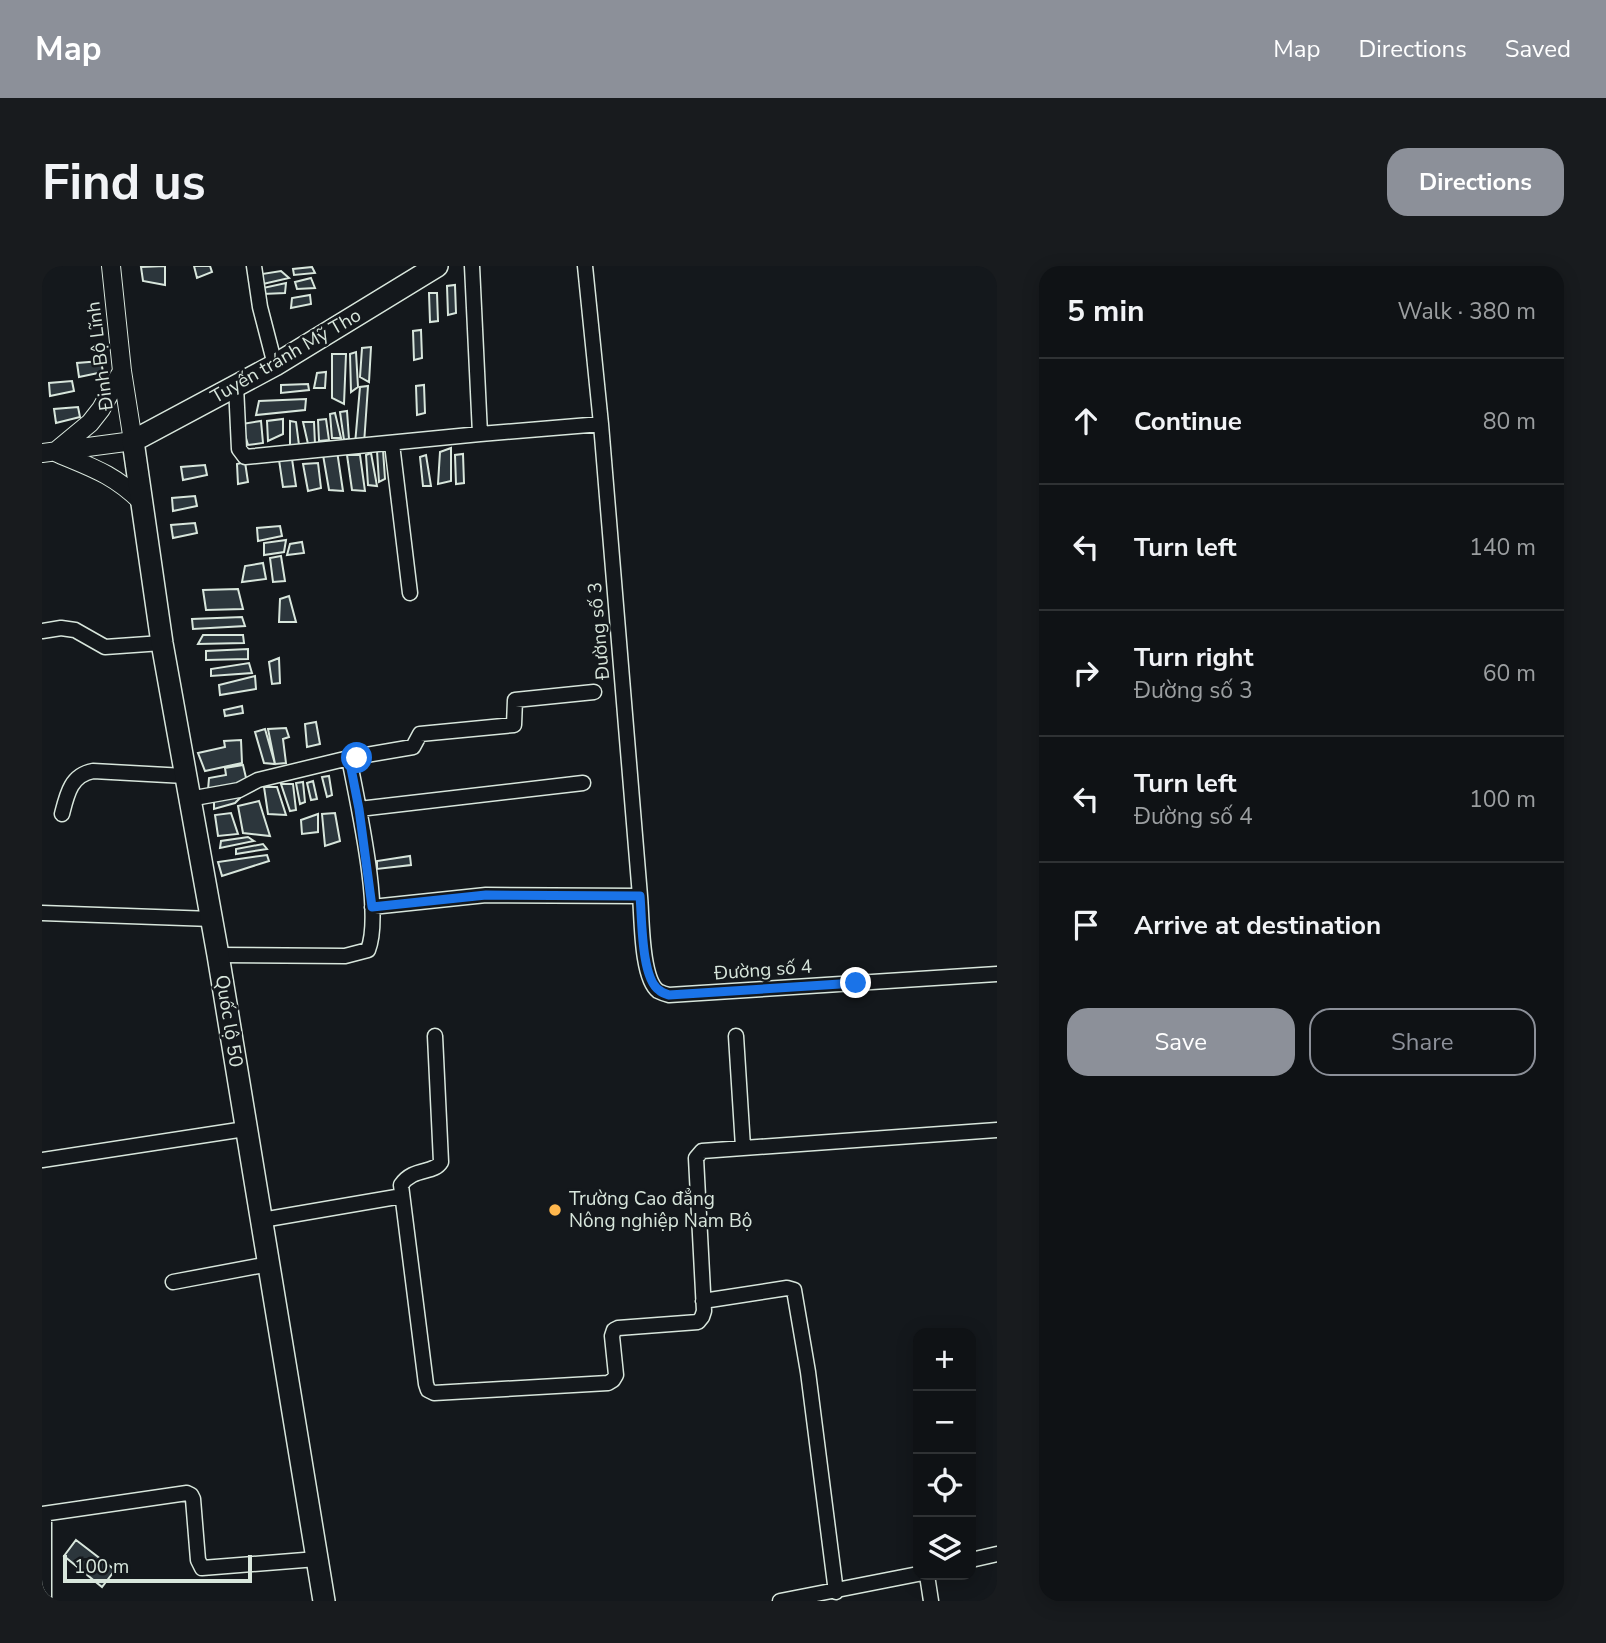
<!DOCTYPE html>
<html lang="en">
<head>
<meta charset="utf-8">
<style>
	:root { --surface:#0f1215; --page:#181b1e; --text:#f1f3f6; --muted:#9b9ea0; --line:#2f3234; --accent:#8c9099 }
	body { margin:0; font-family:"Nunito Sans",sans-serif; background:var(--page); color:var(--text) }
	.controls { position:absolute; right:21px; bottom:21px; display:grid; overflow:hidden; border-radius:14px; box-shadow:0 4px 18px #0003 }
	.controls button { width:63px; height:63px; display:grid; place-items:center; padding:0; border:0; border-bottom:2px solid var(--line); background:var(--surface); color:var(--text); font:35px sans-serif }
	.scale { position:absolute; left:21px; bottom:18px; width:189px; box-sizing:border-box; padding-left:7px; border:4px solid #d8e6dc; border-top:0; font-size:19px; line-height:24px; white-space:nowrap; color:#d8e6dc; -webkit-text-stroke:5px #14181c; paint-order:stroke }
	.stop { position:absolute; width:21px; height:21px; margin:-16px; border:5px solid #1a73e8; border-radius:50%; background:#fff }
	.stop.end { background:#1a73e8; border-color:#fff; box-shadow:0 2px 7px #0008 }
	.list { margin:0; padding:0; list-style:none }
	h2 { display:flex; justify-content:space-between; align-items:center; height:91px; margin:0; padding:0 28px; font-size:30px }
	h2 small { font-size:23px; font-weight:400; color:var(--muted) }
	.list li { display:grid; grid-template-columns:46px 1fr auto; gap:21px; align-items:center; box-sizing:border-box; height:126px; padding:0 28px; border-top:2px solid var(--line) }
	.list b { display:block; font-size:26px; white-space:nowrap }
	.list p { margin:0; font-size:23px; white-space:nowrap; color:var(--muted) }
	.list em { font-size:23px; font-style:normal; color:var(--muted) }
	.actions { display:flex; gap:14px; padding:21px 28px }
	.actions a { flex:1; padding:16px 0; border:2px solid var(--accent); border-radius:21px; text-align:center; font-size:24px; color:var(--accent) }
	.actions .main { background:var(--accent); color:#fff }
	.icon { flex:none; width:38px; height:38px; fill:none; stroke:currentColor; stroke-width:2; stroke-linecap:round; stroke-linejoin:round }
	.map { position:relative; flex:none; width:955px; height:1335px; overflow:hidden; border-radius:21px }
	header { display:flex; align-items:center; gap:42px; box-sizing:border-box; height:98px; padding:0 35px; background:var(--accent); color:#fff }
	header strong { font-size:33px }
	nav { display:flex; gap:38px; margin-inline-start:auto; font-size:24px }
	.intro { display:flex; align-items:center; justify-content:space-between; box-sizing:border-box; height:168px; padding:0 42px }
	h1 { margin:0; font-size:49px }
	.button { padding:18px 32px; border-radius:21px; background:var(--accent); color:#fff; font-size:24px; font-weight:700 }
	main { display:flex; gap:42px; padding:0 42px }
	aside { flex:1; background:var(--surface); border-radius:21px; box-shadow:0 4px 18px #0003 }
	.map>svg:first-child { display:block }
	.building { fill:#2c363c; stroke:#d8e6dc; stroke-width:2 }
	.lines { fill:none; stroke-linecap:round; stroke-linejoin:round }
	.minor-casing { stroke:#d8e6dc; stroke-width:17 }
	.major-casing { stroke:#d8e6dc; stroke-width:20 }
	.highway-casing { stroke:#d8e6dc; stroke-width:24 }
	.minor { stroke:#14181c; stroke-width:14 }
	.major { stroke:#14181c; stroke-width:18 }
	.highway { stroke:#14181c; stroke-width:21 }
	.route { stroke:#1a73e8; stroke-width:9 }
	.poi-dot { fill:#ffb74d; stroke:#14181c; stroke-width:2.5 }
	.labels { text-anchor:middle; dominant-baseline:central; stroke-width:5; stroke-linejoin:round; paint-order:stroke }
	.street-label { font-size:19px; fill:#d8e6dc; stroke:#14181c }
	.poi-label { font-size:19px; fill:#d8e6dc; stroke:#14181c; text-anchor:start }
</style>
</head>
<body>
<header>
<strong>Map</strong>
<nav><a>Map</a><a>Directions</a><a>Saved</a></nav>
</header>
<div class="intro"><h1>Find us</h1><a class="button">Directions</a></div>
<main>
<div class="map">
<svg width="955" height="1335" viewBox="0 0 955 1335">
	<rect width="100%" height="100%" fill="#14181c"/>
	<path class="building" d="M123,0V19L101,15L99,1Z
		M152,0H168L170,6L155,12Z
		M270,1L273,7L252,9L251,3Z
		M239,5L247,12L221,18L220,8Z
		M269,12L273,22L255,23L253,16Z
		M244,17L243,27L221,28V22Z
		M413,19L414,47L406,49L405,20Z
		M387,27H395L396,55L388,56Z
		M268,29L269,38L249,42L250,32Z
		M379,64L380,92L372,94L371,65Z
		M329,81L327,116L318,111L320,82Z
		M314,86L316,121L309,126L308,88Z
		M290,88H304L302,138L290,132Z
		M59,95L61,106L37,111L35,97Z
		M284,106L283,122H272L275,107Z
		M30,115L32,125L8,130L7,117Z
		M266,118L267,124L239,127V119Z
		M382,119L383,147L375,149L374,120Z
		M326,120L322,178H313L318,121Z
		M264,133L263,144L214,149L217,135Z
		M36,141L38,151L14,157L12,143Z
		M305,145L307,173L302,174L298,146Z
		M293,147L299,172H290L288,148Z
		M241,153V168L226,175L225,155Z
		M284,153L287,174L277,175L276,154Z
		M219,155L221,177L206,179L200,158Z
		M248,155L254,156L257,179L248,180Z
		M261,156H272L273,178H266Z
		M409,182V215L396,218L398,186Z
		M341,184L343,213L337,216L335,185Z
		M295,185L301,225L287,224L281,189Z
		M329,187L335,220L326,219L324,189Z
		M421,188L422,217L414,218L413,189Z
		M305,189H318L323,225L310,224Z
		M384,189L389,220H381L378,191Z
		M250,193L254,220L241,221L237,194Z
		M203,196L206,216L196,218L195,198Z
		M276,197L279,222L266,225L261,198Z
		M163,199L165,209L141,214L139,201Z
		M153,230L155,240L131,245L130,232Z
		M153,257L155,267L131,272L129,259Z
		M238,260L240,270L216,275L215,262Z
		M244,274L242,286L222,289V277Z
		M260,276L262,287L245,289L248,278Z
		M239,290L243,315L231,316L228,292Z
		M221,297L224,313L200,316L203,300Z
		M196,323L201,343L164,344L161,324Z
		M247,330L254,356H237L238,333Z
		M200,351L203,360L151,363L150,353Z
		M161,369H201L202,377L156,378Z
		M206,383V393L164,394V385Z
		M237,392L238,417L230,418L227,396Z
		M207,397L210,407L169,410V403Z
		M213,410L214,423L178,429L177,419Z
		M200,440L201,447L183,450L182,444Z
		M274,456L278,478L265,481L263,458Z
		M244,462L247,471L241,473L244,497L233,498L226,463Z
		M223,463L233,498L222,497L213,466Z
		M199,474L200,497L163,505L156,487L183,481L182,475Z
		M201,499L205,516L166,524L167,512L184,509L183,502Z
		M287,510L290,529L285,531L280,511Z
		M271,515L275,533L269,534L265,517Z
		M261,516L263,536L258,538L254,517Z
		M239,518H251L254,544L248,545Z
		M222,521H235L244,549L226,548Z
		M200,530L193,537L172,543V534Z
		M217,535L228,570L201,567L196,540Z
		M189,547L196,568L176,570L173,549Z
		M293,547L298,575L283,580L280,548Z
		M276,548V566L260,568L259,554Z
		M206,571L212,575L178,582L179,575Z
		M221,578L225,583L194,588V583Z
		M225,589L227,595L180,610L176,596Z
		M368,590L369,599L335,603V595Z
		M34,1274L73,1304L60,1321L22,1290Z"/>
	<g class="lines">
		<defs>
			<path id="minor" d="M212,0L218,41L233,99
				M430,0L438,168
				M543,0L559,158L598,630C600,651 599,712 616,725C620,727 623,728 627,729L955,708
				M194,120L197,183L203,191L438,168L559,158
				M350,178L368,327
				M0,365L19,362L33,364L63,381L120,377
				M307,492L371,481L378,468L472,459L473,434L552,426
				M147,533L197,524L216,514L307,492C315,535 341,647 326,684L303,690L176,689
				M317,543L541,517
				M20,548C25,528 29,509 51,505L143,510
				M330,641L444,629L598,630
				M0,647L170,653
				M393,770L399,896C392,908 371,901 359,919L384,1118L386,1124L392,1127L566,1117L571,1114L574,1109L570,1070L572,1064L576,1062L656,1056L660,1051L662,1045L654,892L660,885L955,864
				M694,770L701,881
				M0,894L203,863
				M220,954L360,930
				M131,1016L227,998
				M661,1035L745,1022L752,1024L766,1106L794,1326
				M0,1248L145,1227L149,1229L151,1233L156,1294L160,1302L275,1293
				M929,1294L955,1288
				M885,1309L889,1335
				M2,1335V1248
				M738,1335L876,1308"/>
			<path id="major" d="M80,105L59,143L48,157L13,186C48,201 70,207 99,235
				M0,187L91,175L80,105L69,0"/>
			<path id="highway" d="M282,1335L176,689L120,377L91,175L233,99L395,0"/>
		</defs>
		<use href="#minor" class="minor-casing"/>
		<use href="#major" class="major-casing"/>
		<use href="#highway" class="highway-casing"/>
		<use href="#minor" class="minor"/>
		<use href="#major" class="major"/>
		<use href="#highway" class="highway"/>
	</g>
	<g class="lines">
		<path class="route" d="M315,492H307L317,543L330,641L444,629L598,630C600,651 599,712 617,724C620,727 624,728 627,729L814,717"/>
	</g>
	<circle class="poi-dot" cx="513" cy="944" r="7"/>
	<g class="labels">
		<g class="street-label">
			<text transform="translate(58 90) rotate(-97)">Đinh Bộ Lĩnh</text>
			<text transform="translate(244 90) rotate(-30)">Tuyến tránh Mỹ Tho</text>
			<text transform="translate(557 365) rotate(-95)">Đường số 3</text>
			<text transform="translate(721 704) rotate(-4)">Đường số 4</text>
			<text transform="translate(187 755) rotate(81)">Quốc lộ 50</text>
		</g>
		<g class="poi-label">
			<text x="527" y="933">Trường Cao đẳng<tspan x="527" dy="22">Nông nghiệp Nam Bộ</tspan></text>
		</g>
	</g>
</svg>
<div class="controls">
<button>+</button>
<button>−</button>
<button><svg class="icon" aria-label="locate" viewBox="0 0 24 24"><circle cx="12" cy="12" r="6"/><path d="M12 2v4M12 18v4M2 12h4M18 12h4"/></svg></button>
<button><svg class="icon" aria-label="layers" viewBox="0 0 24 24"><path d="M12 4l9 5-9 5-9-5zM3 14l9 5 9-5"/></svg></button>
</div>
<div class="scale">100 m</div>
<div class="stop" style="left:315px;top:492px"></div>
<div class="stop end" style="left:814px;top:717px"></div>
</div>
<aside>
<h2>5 min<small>Walk · 380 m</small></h2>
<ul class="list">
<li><svg class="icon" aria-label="ahead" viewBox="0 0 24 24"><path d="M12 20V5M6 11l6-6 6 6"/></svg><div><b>Continue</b></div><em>80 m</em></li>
<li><svg class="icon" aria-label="left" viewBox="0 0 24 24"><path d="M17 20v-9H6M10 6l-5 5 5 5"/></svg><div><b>Turn left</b></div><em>140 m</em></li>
<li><svg class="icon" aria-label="right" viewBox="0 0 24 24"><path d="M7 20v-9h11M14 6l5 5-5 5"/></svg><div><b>Turn right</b><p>Đường số 3</p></div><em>60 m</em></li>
<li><svg class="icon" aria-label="left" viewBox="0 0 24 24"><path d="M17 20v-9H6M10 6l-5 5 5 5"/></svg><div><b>Turn left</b><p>Đường số 4</p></div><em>100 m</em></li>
<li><svg class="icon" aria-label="arrive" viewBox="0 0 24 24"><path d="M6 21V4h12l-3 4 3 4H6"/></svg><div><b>Arrive at destination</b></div></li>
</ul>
<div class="actions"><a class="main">Save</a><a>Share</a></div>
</aside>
</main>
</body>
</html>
